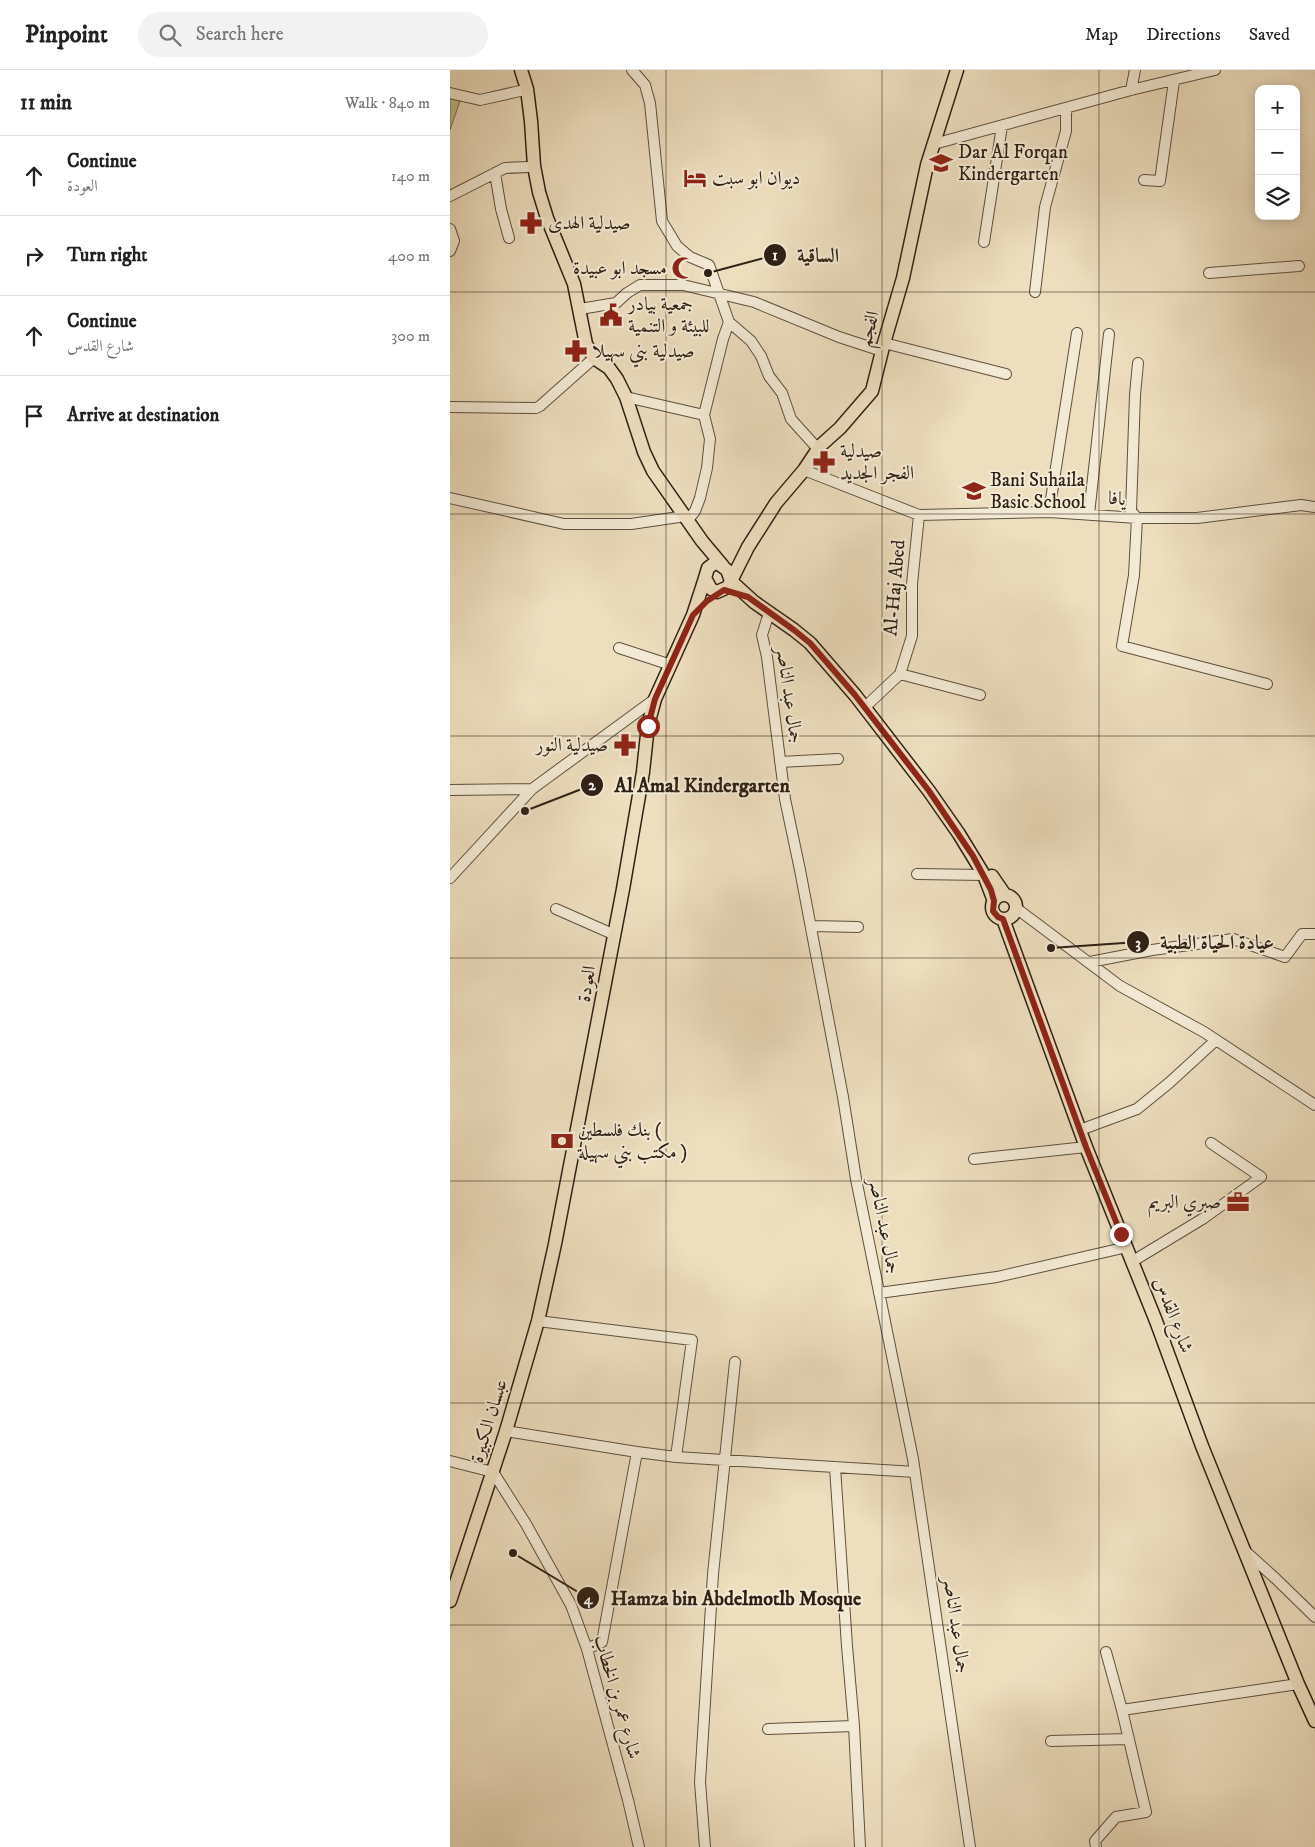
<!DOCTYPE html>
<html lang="en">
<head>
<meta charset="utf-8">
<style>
	:root { --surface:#fff; --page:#f2f2f2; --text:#222; --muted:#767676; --line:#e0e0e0 }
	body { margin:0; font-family:"IM FELL DW Pica",Amiri,serif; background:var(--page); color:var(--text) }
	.controls { position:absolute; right:15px; top:15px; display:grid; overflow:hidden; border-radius:10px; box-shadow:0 2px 12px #0003 }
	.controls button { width:45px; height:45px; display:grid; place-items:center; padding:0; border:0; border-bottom:1px solid var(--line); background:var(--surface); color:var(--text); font:25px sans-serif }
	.stop { position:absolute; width:15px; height:15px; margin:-11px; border:4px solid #8f2418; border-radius:50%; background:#fff }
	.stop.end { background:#8f2418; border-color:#fff; box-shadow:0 1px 5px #0008 }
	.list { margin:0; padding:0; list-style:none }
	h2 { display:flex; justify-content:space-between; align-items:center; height:65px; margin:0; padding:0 20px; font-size:21px }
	h2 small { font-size:16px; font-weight:400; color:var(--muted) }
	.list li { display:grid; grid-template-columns:32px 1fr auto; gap:15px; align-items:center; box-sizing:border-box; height:80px; padding:0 20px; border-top:1px solid var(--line) }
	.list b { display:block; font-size:19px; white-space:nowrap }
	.list p { margin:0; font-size:16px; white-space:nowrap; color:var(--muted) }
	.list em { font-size:16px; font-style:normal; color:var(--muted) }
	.icon { flex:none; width:28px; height:28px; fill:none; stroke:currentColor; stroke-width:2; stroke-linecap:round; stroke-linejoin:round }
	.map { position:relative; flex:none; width:865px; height:1777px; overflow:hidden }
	header { display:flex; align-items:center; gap:30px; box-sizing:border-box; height:70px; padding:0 25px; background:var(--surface); border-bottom:1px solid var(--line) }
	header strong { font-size:24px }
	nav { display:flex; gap:28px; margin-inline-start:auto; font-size:18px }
	.search { width:350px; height:45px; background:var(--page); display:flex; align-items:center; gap:12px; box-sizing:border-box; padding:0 18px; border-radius:28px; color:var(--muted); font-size:19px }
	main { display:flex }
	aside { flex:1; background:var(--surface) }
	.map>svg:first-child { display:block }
	.green { fill:#c0bf8c; stroke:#787050 }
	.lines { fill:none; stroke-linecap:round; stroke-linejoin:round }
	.minor-casing { stroke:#5e503f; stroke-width:12 }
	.major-casing { stroke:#2f2015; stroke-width:15 }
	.minor { stroke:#f3ead5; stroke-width:10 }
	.major { stroke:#eddebe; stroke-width:12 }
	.route { stroke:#8f2418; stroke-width:6 }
	.grid { fill:none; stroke:#2f2015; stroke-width:1; stroke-opacity:0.55 }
	.labels { text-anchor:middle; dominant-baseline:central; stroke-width:4; stroke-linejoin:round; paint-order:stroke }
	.poi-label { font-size:19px; fill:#2f2015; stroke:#f3ead5; text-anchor:start }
	.street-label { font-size:19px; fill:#2f2015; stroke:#f3ead5 }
	.leader { fill:none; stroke:#2f2015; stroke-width:2 }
	.callout-dot { fill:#2f2015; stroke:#f3ead5; stroke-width:2 }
	.mark-label { font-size:15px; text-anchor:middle; font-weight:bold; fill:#fff }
	.callout-label { font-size:20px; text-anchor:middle; font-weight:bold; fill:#2f2015; stroke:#f3ead5; stroke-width:4; stroke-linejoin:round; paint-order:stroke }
</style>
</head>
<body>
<header>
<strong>Pinpoint</strong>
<div class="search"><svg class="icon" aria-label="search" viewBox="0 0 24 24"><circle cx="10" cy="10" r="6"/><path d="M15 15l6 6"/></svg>Search here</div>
<nav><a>Map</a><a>Directions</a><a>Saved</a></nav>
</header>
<main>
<aside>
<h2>11 min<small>Walk · 840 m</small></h2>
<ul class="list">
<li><svg class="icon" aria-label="ahead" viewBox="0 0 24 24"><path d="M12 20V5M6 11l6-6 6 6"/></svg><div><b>Continue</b><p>العودة</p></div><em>140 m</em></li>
<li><svg class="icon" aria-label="right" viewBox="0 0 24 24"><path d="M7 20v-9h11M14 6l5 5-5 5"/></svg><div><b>Turn right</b></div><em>400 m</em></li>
<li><svg class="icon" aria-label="ahead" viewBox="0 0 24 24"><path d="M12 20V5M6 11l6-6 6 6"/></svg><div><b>Continue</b><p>شارع القدس</p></div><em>300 m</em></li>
<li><svg class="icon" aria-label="arrive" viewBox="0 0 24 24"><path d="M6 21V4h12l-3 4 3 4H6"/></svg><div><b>Arrive at destination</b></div></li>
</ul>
</aside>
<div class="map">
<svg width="865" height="1777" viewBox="0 0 865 1777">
	<rect width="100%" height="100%" fill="#eddebe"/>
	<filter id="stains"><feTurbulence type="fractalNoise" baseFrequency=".004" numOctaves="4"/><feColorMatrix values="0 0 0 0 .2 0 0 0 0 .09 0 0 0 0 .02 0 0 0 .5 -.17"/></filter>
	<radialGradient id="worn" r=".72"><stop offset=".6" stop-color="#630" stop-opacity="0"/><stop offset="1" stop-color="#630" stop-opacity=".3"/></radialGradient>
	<path class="green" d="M0,28L10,31L0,60Z"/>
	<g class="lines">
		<defs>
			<path id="minor" d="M182,0L195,15L200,33L212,151L227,176L240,187L259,195L279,252L273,269L254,345L260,369L257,398L250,428L245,441L238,450
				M681,20L685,0
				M0,23L30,30L70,21
				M484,74L681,20L765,0
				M45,103L51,139L59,168
				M694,110L710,111L724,11
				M0,126L55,98L78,97
				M0,159L4,171L0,181
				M534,172L552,56
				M759,203L849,196
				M585,222L595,137L616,61V39
				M130,239L166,233L177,223L190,215H233L304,232L389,267L432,281
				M279,252L301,271L311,286L319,306L332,323L341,349L368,379
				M434,273L556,304
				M688,293L685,325L681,441L687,448L684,505L672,576L817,614
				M176,327L254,345
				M0,337L86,338L90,336L144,288
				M354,400L469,445L599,442L687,448H747L851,435L865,437
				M0,428L114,454H181L229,447
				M599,442L627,263
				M639,444L659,264
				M319,543L312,565L317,587L335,729L350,800L393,1027L406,1109L463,1389L520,1777
				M169,578L221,595
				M450,604L530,625
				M415,637L450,604L462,566V514L469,445
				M330,692L388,689
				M0,720L82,719
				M467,804L534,805
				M0,808L82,719L205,629
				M566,838L670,916L754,962L865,1035
				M106,839L165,865
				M361,856L408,857
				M640,892L702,880L783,869L835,887L852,864H865
				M630,1060L687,1039L719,1013L766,970
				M524,1089L636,1077
				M683,1191L754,1148L811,1107L761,1073
				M429,1223L547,1207L677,1177
				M88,1251L242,1270L226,1387
				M56,1361L187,1382L226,1387L465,1402
				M0,1391L43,1402L76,1454L121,1535L137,1579L178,1730L189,1777
				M385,1397L397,1576L404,1656L410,1777
				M795,1481L825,1508L865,1547
				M137,1579L152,1572L187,1382
				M672,1640L848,1614
				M318,1659L404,1656
				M601,1671L679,1669
				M255,1777L250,1712L263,1504L285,1292
				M646,1777L645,1771L666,1747L696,1742L672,1640L656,1582"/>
			<path id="major" d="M71,0L77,19L81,51L84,96L89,122L97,148L124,214L136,274L144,288L159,298L167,309L176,327L194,382L203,401L252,471L273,496
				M507,0L477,95L453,208L434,273L422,321L390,358L370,376L354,400L326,433L298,477L281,511L304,532L344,560L360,573L405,625L479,721L509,764L534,805L544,831
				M266,492L277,500L281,511L278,517L267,522L261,519L255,508L258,498Z
				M542,806L555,825
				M542 837a12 12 0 1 1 24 0a12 12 0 1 1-24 0Z
				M553,849L636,1077L706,1251L752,1376L848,1614L865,1651
				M0,1531L56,1361L88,1251L105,1174L173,819L193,702L198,655L205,629L243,545L255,508"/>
		</defs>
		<use href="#minor" class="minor-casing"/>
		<use href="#major" class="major-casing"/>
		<use href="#minor" class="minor"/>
		<use href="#major" class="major"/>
	</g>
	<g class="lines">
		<path class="route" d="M198,656L205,629L243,545L257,531L274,520L298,527L344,560L360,573L405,625L479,721L523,786L541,820L544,831L543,841L548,847L553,849L636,1077L671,1164"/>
	</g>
	<path class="grid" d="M216,0V1777M432,0V1777M649,0V1777M0,222H865M0,444H865M0,666H865M0,888H865M0,1111H865M0,1333H865M0,1555H865"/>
	<defs>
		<symbol id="school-bare" viewBox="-9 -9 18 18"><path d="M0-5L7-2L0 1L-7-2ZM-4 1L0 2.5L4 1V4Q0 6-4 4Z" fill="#8f2418" stroke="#f3ead5" stroke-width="2.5" paint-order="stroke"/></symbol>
		<symbol id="hotel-bare" viewBox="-9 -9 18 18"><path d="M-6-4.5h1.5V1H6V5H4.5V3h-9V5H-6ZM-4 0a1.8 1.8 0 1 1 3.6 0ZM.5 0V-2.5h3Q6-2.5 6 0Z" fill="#8f2418" stroke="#f3ead5" stroke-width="2.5" paint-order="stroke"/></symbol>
		<symbol id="pharmacy-bare" viewBox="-9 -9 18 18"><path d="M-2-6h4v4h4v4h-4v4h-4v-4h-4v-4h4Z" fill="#8f2418" stroke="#f3ead5" stroke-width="2.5" paint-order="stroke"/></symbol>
		<symbol id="mosque-bare" viewBox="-9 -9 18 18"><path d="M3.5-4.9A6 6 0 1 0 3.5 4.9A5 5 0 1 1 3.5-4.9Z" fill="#8f2418" stroke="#f3ead5" stroke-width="2.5" paint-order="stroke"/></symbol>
		<symbol id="civic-bare" viewBox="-9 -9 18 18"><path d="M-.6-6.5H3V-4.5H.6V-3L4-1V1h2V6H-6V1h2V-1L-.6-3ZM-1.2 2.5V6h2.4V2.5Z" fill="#8f2418" stroke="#f3ead5" stroke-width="2.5" paint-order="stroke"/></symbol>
		<symbol id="bank-bare" viewBox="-9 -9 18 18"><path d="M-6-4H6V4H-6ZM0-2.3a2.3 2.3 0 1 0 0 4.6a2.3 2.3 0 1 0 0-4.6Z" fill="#8f2418" stroke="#f3ead5" stroke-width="2.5" paint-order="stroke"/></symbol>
		<symbol id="office-bare" viewBox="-9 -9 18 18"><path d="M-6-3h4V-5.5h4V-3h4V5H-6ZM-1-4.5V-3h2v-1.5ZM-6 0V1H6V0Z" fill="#8f2418" stroke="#f3ead5" stroke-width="2.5" paint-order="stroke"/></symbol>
	</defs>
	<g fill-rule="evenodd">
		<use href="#school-bare" x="475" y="77" width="32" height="32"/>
		<use href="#hotel-bare" x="229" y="92" width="32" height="32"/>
		<use href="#pharmacy-bare" x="65" y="137" width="32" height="32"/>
		<use href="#mosque-bare" x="217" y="182" width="32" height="32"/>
		<use href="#civic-bare" x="145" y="229" width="32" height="32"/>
		<use href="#pharmacy-bare" x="110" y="265" width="32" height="32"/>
		<use href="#pharmacy-bare" x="358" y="376" width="32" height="32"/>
		<use href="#school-bare" x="508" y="405" width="32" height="32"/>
		<use href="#pharmacy-bare" x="159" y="659" width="32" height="32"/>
		<use href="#bank-bare" x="96" y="1055" width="32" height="32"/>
		<use href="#office-bare" x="772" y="1116" width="32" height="32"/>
	</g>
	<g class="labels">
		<g class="poi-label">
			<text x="508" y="82">Dar Al Forqan<tspan x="508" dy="22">Kindergarten</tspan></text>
			<text x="262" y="108">ديوان ابو سبت</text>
			<text x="98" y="153">صيدلية الهدى</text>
			<text x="217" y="198" text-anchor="end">مسجد ابو عبيدة</text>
			<text x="178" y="234">جمعية بيادر<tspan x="178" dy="22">للبيئة و التنمية</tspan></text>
			<text x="142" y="281">صيدلية بني سهيلا</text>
			<text x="390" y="381">صيدلية<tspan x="390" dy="22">الفجر الجديد</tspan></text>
			<text x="540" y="410">Bani Suhaila<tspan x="540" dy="22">Basic School</tspan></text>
			<text x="158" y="675" text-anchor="end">صيدلية النور</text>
			<text x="128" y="1060">بنك فلسطين (<tspan x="128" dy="22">مكتب بني سهيلة )</tspan></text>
			<text x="771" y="1132" text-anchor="end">صبري البريم</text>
		</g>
		<g class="street-label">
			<text transform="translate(419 259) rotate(-75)">الفجم</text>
			<text transform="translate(667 429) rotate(5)">يافا</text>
			<text transform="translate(445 518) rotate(-85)">Al-Haj Abed</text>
			<text transform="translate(339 625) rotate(82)">جمال عبد الناصر</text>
			<text transform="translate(137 914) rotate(-80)">العودة</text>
			<text transform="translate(434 1156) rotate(79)">جمال عبد الناصر</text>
			<text transform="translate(723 1245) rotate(69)">شارع القدس</text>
			<text transform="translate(39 1351) rotate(-73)">عبسان الكبيرة</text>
			<text transform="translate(506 1555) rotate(82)">جمال عبد الناصر</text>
			<text transform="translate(167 1627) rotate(74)">شارع عمر بن الخطاب</text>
		</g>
	</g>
	<path class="leader" d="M258 203L325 185M75 741L142 715M601 878L688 872M63 1483L138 1528"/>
	<g class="callout-dot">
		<circle cx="258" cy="203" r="5"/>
		<circle cx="75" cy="741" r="5"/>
		<circle cx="601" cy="878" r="5"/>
		<circle cx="63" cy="1483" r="5"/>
		<circle cx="325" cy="185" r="12"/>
		<circle cx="142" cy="715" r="12"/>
		<circle cx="688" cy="872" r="12"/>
		<circle cx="138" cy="1528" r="12"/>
	</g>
	<g class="mark-label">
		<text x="325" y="190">1</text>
		<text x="142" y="720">2</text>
		<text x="688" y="878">3</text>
		<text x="138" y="1534">4</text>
	</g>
	<g class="callout-label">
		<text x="368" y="192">الساقية</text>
		<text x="252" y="722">Al Amal Kindergarten</text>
		<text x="767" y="879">عيادة الحياة الطبية</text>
		<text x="286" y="1535">Hamza bin Abdelmotlb Mosque</text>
	</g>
	<rect width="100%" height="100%" filter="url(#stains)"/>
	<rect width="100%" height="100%" fill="url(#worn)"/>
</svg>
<div class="controls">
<button>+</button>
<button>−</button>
<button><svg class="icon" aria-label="layers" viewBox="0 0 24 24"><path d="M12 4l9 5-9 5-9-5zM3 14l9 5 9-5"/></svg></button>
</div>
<div class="stop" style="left:198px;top:656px"></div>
<div class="stop end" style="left:671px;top:1164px"></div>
</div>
</main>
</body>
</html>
